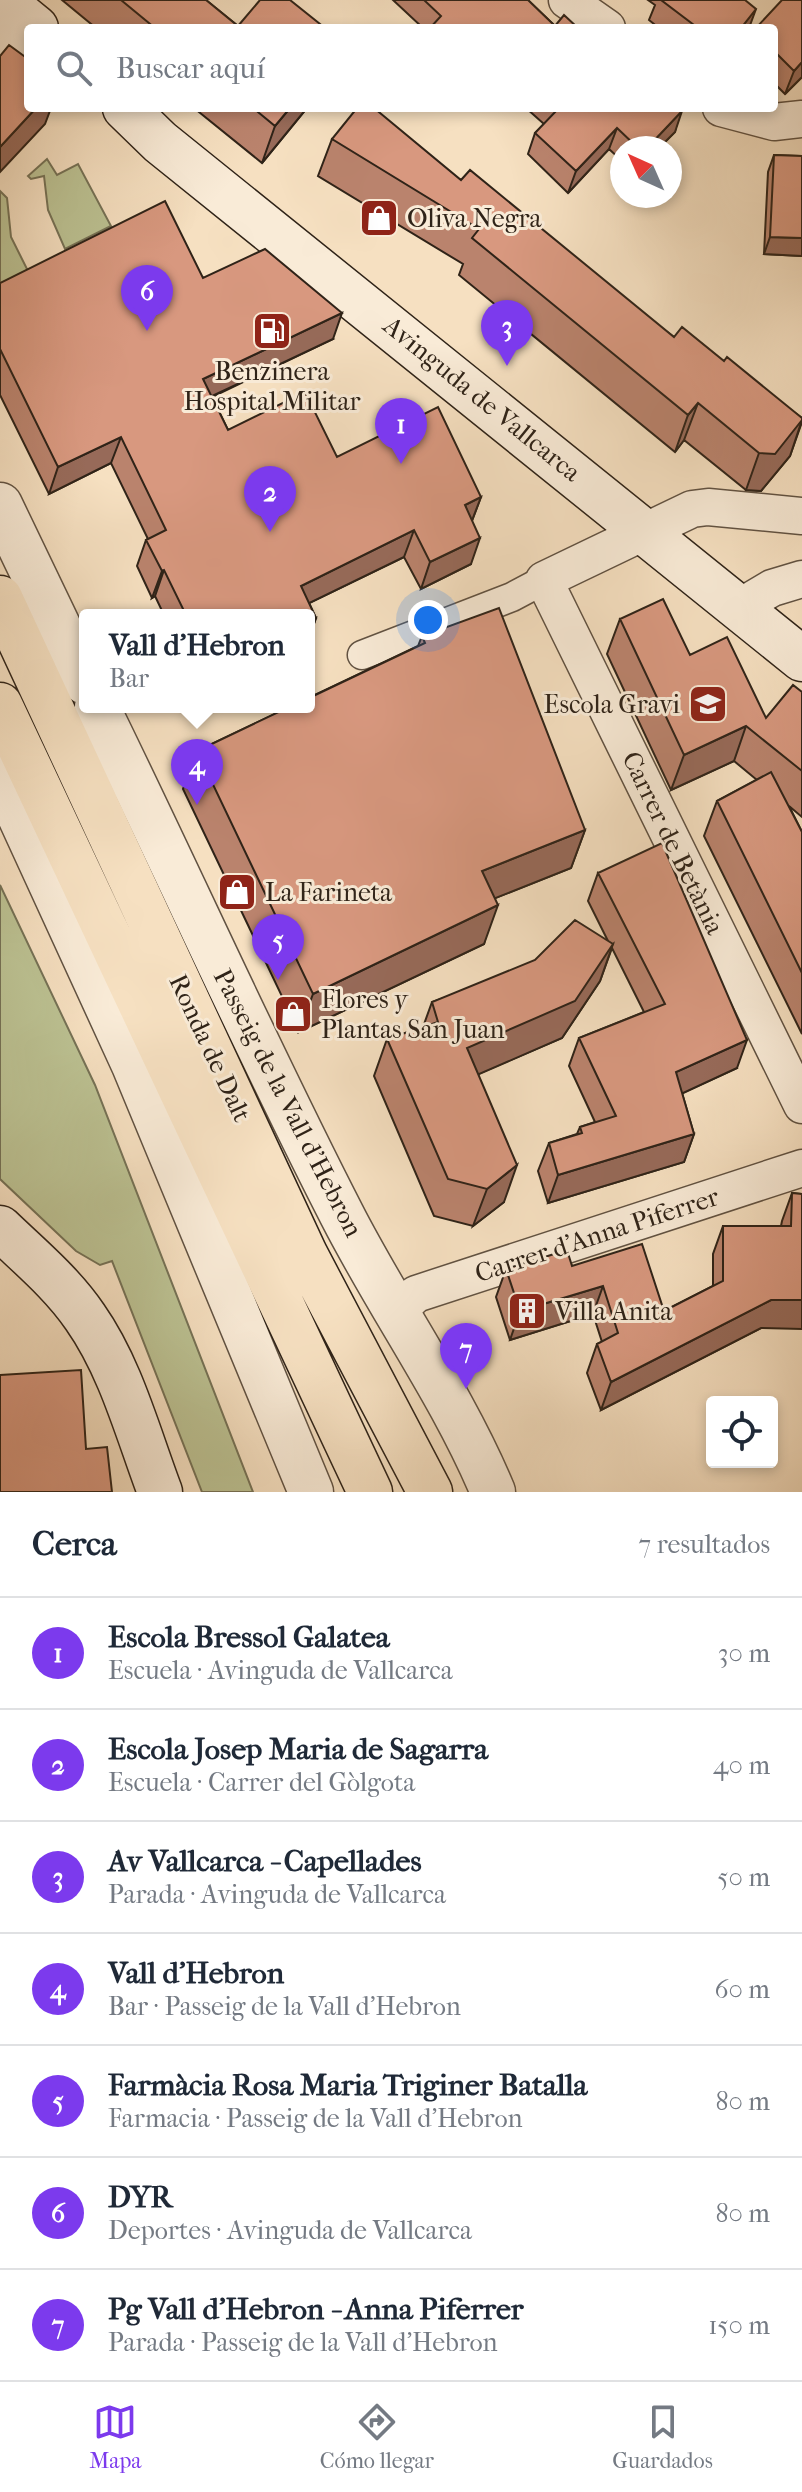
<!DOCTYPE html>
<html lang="es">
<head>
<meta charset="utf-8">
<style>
	:root { --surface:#fff; --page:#f2f2f3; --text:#1f2937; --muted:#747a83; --line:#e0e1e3; --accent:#7c3aed }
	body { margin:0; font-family:"IM FELL French Canon",serif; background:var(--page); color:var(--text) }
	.controls { position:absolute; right:24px; bottom:24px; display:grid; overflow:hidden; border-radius:8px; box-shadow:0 4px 12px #0003 }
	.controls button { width:72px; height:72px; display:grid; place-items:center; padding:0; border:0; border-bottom:2px solid var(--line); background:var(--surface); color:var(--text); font:40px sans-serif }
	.compass { position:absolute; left:610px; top:136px; width:72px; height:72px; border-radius:50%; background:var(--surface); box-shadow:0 4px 12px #0003; rotate:315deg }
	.you { position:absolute; left:428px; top:620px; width:28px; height:28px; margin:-20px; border:6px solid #fff; border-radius:50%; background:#1a73e8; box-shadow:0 0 0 12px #1a73e833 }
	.badge { display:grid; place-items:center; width:52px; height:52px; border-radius:50%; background:var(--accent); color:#fff; font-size:26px; font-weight:700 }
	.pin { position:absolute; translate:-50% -66px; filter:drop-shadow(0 2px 4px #0008) }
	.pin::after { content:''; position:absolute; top:42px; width:28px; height:24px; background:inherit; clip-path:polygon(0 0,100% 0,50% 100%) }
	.popup { position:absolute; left:79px; top:609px; width:236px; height:104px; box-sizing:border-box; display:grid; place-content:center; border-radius:8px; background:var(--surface); filter:drop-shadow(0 2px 6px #0005); font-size:26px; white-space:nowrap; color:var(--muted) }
	.popup b { font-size:30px; color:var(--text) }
	.popup::after { content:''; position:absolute; left:50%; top:100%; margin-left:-16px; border:16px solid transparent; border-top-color:var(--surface) }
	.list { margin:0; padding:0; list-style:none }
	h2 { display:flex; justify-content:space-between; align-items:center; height:104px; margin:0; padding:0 32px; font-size:34px }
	h2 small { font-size:26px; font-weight:400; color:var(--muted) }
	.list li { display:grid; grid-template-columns:52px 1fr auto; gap:24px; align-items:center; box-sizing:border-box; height:112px; padding:0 32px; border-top:2px solid var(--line) }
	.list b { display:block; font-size:30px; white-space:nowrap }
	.list p { margin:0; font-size:26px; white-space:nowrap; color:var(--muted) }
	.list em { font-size:26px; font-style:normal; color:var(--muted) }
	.icon { flex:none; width:44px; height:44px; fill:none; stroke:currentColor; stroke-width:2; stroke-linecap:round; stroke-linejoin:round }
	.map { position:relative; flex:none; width:802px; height:1492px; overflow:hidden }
	.search { position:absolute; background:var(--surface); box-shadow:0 4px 12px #0003; left:24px; right:24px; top:24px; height:88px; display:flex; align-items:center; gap:20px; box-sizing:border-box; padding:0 28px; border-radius:8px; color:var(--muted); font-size:30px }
	.sheet { height:888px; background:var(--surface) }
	nav { display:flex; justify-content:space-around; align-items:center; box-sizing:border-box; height:112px; border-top:2px solid var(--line); background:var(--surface); font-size:22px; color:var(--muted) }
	nav a { display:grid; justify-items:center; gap:4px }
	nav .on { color:var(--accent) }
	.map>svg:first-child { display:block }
	.green { fill:#bcc293; stroke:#767256; stroke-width:2 }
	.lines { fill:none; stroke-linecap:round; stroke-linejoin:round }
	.pedestrian-casing { stroke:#615242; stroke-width:31 }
	.minor-casing { stroke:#615242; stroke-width:39 }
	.tertiary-casing { stroke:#615242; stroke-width:47 }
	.secondary-casing { stroke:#2f2318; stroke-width:47 }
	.trunk-casing { stroke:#2f2318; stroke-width:47 }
	.pedestrian { stroke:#f9ebd7; stroke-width:28 }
	.minor { stroke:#f9ebd7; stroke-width:36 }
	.tertiary { stroke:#f9ebd7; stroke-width:44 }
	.secondary { stroke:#f9ebd7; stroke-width:44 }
	.trunk { stroke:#f6e0c1; stroke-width:44 }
	.wall { fill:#ba836d; stroke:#2f2318; stroke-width:2 }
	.shaded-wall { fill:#976a59; stroke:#2f2318; stroke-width:2 }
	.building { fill:#d8987f; stroke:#2f2318; stroke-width:2 }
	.labels { text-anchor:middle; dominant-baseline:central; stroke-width:6; stroke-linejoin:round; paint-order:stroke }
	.poi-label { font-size:26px; fill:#2f2318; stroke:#f9ebd7; text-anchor:start }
	.street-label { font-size:26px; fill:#2f2318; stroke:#f9ebd7 }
</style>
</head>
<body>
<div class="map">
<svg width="802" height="1492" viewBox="0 0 802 1492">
	<rect width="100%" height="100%" fill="#f6e0c1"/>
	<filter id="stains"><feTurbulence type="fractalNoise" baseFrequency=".0025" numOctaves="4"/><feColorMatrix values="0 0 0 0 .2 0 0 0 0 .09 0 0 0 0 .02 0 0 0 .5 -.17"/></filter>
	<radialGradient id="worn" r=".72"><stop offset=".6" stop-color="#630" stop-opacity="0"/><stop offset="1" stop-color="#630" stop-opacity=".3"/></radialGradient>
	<path class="green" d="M47,159L57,175L78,164L111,226L65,249L48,210L44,176L31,179L28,176Z
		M0,191L7,198L11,237L29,273L0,287Z
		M0,885L95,1085L253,1492H202L112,1261L100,1265L76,1251L0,1179Z"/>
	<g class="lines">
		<defs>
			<path id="pedestrian" d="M362,655L512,597L544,580"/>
			<path id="minor" d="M567,0L607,28
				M721,108L774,122L802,119
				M802,516L708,507L692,509L544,580L802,1105
				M740,607L772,588L802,579
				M397,1311L416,1294L802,1168"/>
			<path id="tertiary" d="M0,505L85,682
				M97,707C180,876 256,1048 342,1215C390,1309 452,1394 493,1492
				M0,773L134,1065L311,1492"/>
			<path id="secondary" d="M2,0L36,28
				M0,48L28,66
				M125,108L160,142L802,659
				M0,1228C29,1256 62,1283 85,1317C121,1368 138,1434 160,1492"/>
			<path id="trunk" d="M0,598L305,1254L430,1492
				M0,705L370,1492"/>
		</defs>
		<use href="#pedestrian" class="pedestrian-casing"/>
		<use href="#minor" class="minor-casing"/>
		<use href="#tertiary" class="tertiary-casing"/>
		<use href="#secondary" class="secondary-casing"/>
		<use href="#trunk" class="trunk-casing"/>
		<use href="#pedestrian" class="pedestrian"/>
		<use href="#minor" class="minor"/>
		<use href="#tertiary" class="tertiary"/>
		<use href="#secondary" class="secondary"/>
		<use href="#trunk" class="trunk"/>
	</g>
	<path class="wall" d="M62,0H206L238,26L325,28H96Z
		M393,0H528L555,26L578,28H423Z
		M648,0H744L749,28H659L649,20L655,5Z
		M774,28L802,77L785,94L774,83Z
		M194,108H307L262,163Z
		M526,108H680L675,132L659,148H622V161L609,149L568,193L528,154L535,133L544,124Z
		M332,139L461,180L674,337L724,361L802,418V422L790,456L761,491L746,490L684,440L675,452L459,275L463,264L318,176Z
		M774,155L802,156V256L764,254L768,172Z
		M203,278L333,339L212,397L228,430L337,457L481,497L472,521L471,564L421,589L404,557L309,603L316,618L309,638V615H164L155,596L152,598L137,566L146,540L148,539L111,463L49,494L0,395V283Z
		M620,619L690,655L766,718L802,692V817L789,806L802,832V1034L704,836L717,801L757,780L734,761L671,790L607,654Z
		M422,636L585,830L571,868L495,898L484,944L299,1032L183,789L197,751L418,646Z
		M598,873L737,1068L682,1093L694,1134L684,1162L548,1203L538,1171L549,1143L577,1134L580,1127L595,1122L569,1066L579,1038L644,1012L612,948L600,981L562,1038L478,1074L504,1202L473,1226L434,1216L374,1076L387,1039L423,1027L432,1002L608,941L588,901Z
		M792,1193L802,1194L761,1328L601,1410L587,1373L597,1344L602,1342L593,1314L510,1340L496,1297L506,1269L572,1266L664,1311L713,1286V1254L723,1226H781L782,1221Z"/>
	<path class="shaded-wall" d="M756,9L749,28H741Z
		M802,62V77L785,94L794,71Z
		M36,108H51L45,124L0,172V147Z
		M290,108H307L262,163L275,126Z
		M682,111L675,132L659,148H647Z
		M617,128L609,149L568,193L576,171Z
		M770,237L802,238V256L764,254Z
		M342,313L333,339L193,405L203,379Z
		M698,403L684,440L675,452L688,415Z
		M802,420L790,456L761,491L746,490L759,453Z
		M121,437L111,463L49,494L58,467Z
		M481,497L471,523L465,505Z
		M414,530L404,557L291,612L301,586Z
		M480,538L471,564L421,589L430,562Z
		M164,570L155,596L152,598L162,571Z
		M316,618L309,638V621Z
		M746,726L734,761L671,790L684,755Z
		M585,830L571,868L468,909L482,871Z
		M498,905L484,944L299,1032L313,994Z
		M613,944L600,981L562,1038L454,1085L467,1048Z
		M747,1040L737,1068L666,1101L676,1072Z
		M694,1134L684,1162L548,1203L558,1175Z
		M517,1165L504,1202L473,1226L487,1189Z
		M603,1286L593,1314L510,1340L520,1311Z
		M771,1300H802V1329L761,1328L601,1410L611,1382Z"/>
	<path class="building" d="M121,0H206L238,26L260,0H290L325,28H155Z
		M424,0H528L555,26L564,15L578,28H430L441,16Z
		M661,0H745L756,9L741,28H698Z
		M782,0H802V62L794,71L774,51V28H756Z
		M9,45L28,59V108H36L0,147V56Z
		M253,108H290L275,126Z
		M357,108H374L461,180L470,170L674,337L682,327L724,361L727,357L802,418V420L775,454L759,453L698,403L688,415L472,238L479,229L332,139Z
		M557,108H680L682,111L647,148H638L617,128L576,171L535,133L558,109Z
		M774,155L802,156V238L770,237Z
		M165,201L203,278L265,249L342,313L203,379L228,430L305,392L337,457L438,407L481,497L465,505L480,538L430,562L414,530L301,586L316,618L309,621V615H186L164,570L162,571L146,540L166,530L121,437L58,467L0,349V283Z
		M663,599L690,655L727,637L766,718L793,685L802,692V771L746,726L684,755L620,619Z
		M499,608L585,830L482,871L498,905L313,994L197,751L289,707H309V698L425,643L422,636Z
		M771,772L802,832V973L717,801Z
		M662,843L747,1040L676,1072L694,1134L558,1175L549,1143L582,1133L580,1127L616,1116L579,1038L665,1004L598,873Z
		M575,920L613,944L575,1001L467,1048L517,1165L487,1189L448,1179L387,1039L438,1022L432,1002L535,960Z
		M792,1193L802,1194V1300H771L611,1382L597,1344L618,1333L603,1286L520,1311L506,1269L567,1250L572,1266L642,1244L664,1311L723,1281V1226H791Z
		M81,1370L86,1449L107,1447L112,1492H0V1375Z"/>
	<defs>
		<symbol id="shop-square" viewBox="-11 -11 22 22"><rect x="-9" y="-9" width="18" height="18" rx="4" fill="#8f2418" stroke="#f9ebd7"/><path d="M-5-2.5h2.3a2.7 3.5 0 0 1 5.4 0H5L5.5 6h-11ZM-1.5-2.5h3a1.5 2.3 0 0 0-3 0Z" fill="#fff"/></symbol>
		<symbol id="fuel-square" viewBox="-11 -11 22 22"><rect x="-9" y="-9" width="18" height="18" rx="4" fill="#8f2418" stroke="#f9ebd7"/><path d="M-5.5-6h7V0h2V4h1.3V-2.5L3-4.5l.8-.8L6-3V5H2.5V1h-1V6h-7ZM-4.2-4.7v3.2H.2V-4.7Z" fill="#fff"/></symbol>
		<symbol id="school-square" viewBox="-11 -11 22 22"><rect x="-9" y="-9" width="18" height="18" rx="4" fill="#8f2418" stroke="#f9ebd7"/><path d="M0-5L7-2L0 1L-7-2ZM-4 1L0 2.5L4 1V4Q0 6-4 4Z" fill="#fff"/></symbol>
		<symbol id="building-square" viewBox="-11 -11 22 22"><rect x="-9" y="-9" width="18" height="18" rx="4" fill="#8f2418" stroke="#f9ebd7"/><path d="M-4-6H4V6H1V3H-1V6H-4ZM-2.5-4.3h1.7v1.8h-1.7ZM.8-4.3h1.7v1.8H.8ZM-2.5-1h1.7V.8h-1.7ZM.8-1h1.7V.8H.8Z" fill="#fff"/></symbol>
	</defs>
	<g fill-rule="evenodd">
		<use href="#shop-square" x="357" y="196" width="44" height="44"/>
		<use href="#fuel-square" x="250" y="309" width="44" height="44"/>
		<use href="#school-square" x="686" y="682" width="44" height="44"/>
		<use href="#shop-square" x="215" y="870" width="44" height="44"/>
		<use href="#shop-square" x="271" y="992" width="44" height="44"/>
		<use href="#building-square" x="505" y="1289" width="44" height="44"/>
	</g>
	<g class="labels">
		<g class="poi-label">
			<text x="407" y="218">Oliva Negra</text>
			<text x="272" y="371" text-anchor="middle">Benzinera<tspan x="272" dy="30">Hospital Militar</tspan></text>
			<text x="680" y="704" text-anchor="end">Escola Gravi</text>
			<text x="265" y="892">La Farineta</text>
			<text x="321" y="999">Flores y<tspan x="321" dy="30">Plantas San Juan</tspan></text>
			<text x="555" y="1311">Villa Anita</text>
		</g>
		<g class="street-label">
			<text transform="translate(482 399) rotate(39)">Avinguda de Vallcarca</text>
			<text transform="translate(673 843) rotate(64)">Carrer de Betània</text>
			<text transform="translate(210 1048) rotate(65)">Ronda de Dalt</text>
			<text transform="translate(288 1103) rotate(63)">Passeig de la Vall d'Hebron</text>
			<text transform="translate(597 1235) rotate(-18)">Carrer d'Anna Piferrer</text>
		</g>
	</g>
	<rect width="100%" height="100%" filter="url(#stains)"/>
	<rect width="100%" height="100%" fill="url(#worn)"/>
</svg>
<div class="controls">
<button><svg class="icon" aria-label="locate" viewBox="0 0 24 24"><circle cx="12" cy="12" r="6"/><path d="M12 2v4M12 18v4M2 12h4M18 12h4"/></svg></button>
</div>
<svg class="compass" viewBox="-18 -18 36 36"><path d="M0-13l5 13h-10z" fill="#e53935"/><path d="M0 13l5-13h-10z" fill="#747a83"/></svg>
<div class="you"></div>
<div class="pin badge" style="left:401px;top:464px">1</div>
<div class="pin badge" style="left:270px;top:532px">2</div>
<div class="pin badge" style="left:507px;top:366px">3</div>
<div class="pin badge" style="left:197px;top:805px">4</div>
<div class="popup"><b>Vall d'Hebron</b>Bar</div>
<div class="pin badge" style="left:278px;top:980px">5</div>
<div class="pin badge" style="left:147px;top:331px">6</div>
<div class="pin badge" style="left:466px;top:1389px">7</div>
<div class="search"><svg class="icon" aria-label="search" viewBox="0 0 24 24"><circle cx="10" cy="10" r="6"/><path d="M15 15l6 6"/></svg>Buscar aquí</div>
</div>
<section class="sheet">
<h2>Cerca<small>7 resultados</small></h2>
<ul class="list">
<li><span class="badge">1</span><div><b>Escola Bressol Galatea</b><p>Escuela · Avinguda de Vallcarca</p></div><em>30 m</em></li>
<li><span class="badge">2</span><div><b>Escola Josep Maria de Sagarra</b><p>Escuela · Carrer del Gòlgota</p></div><em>40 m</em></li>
<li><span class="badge">3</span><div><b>Av Vallcarca - Capellades</b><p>Parada · Avinguda de Vallcarca</p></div><em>50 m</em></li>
<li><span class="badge">4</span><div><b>Vall d'Hebron</b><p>Bar · Passeig de la Vall d'Hebron</p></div><em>60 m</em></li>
<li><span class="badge">5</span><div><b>Farmàcia Rosa Maria Triginer Batalla</b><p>Farmacia · Passeig de la Vall d'Hebron</p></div><em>80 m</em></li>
<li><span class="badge">6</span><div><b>DYR</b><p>Deportes · Avinguda de Vallcarca</p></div><em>80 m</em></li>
<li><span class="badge">7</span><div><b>Pg Vall d'Hebron - Anna Piferrer</b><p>Parada · Passeig de la Vall d'Hebron</p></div><em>150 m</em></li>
</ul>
</section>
<nav>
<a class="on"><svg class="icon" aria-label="map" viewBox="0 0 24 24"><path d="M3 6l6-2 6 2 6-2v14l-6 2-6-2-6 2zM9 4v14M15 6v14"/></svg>Mapa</a>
<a><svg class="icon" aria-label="directions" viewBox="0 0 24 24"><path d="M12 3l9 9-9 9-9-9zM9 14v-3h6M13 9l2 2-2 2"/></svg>Cómo llegar</a>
<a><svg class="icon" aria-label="saved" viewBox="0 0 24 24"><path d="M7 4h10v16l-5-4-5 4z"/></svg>Guardados</a>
</nav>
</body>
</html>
